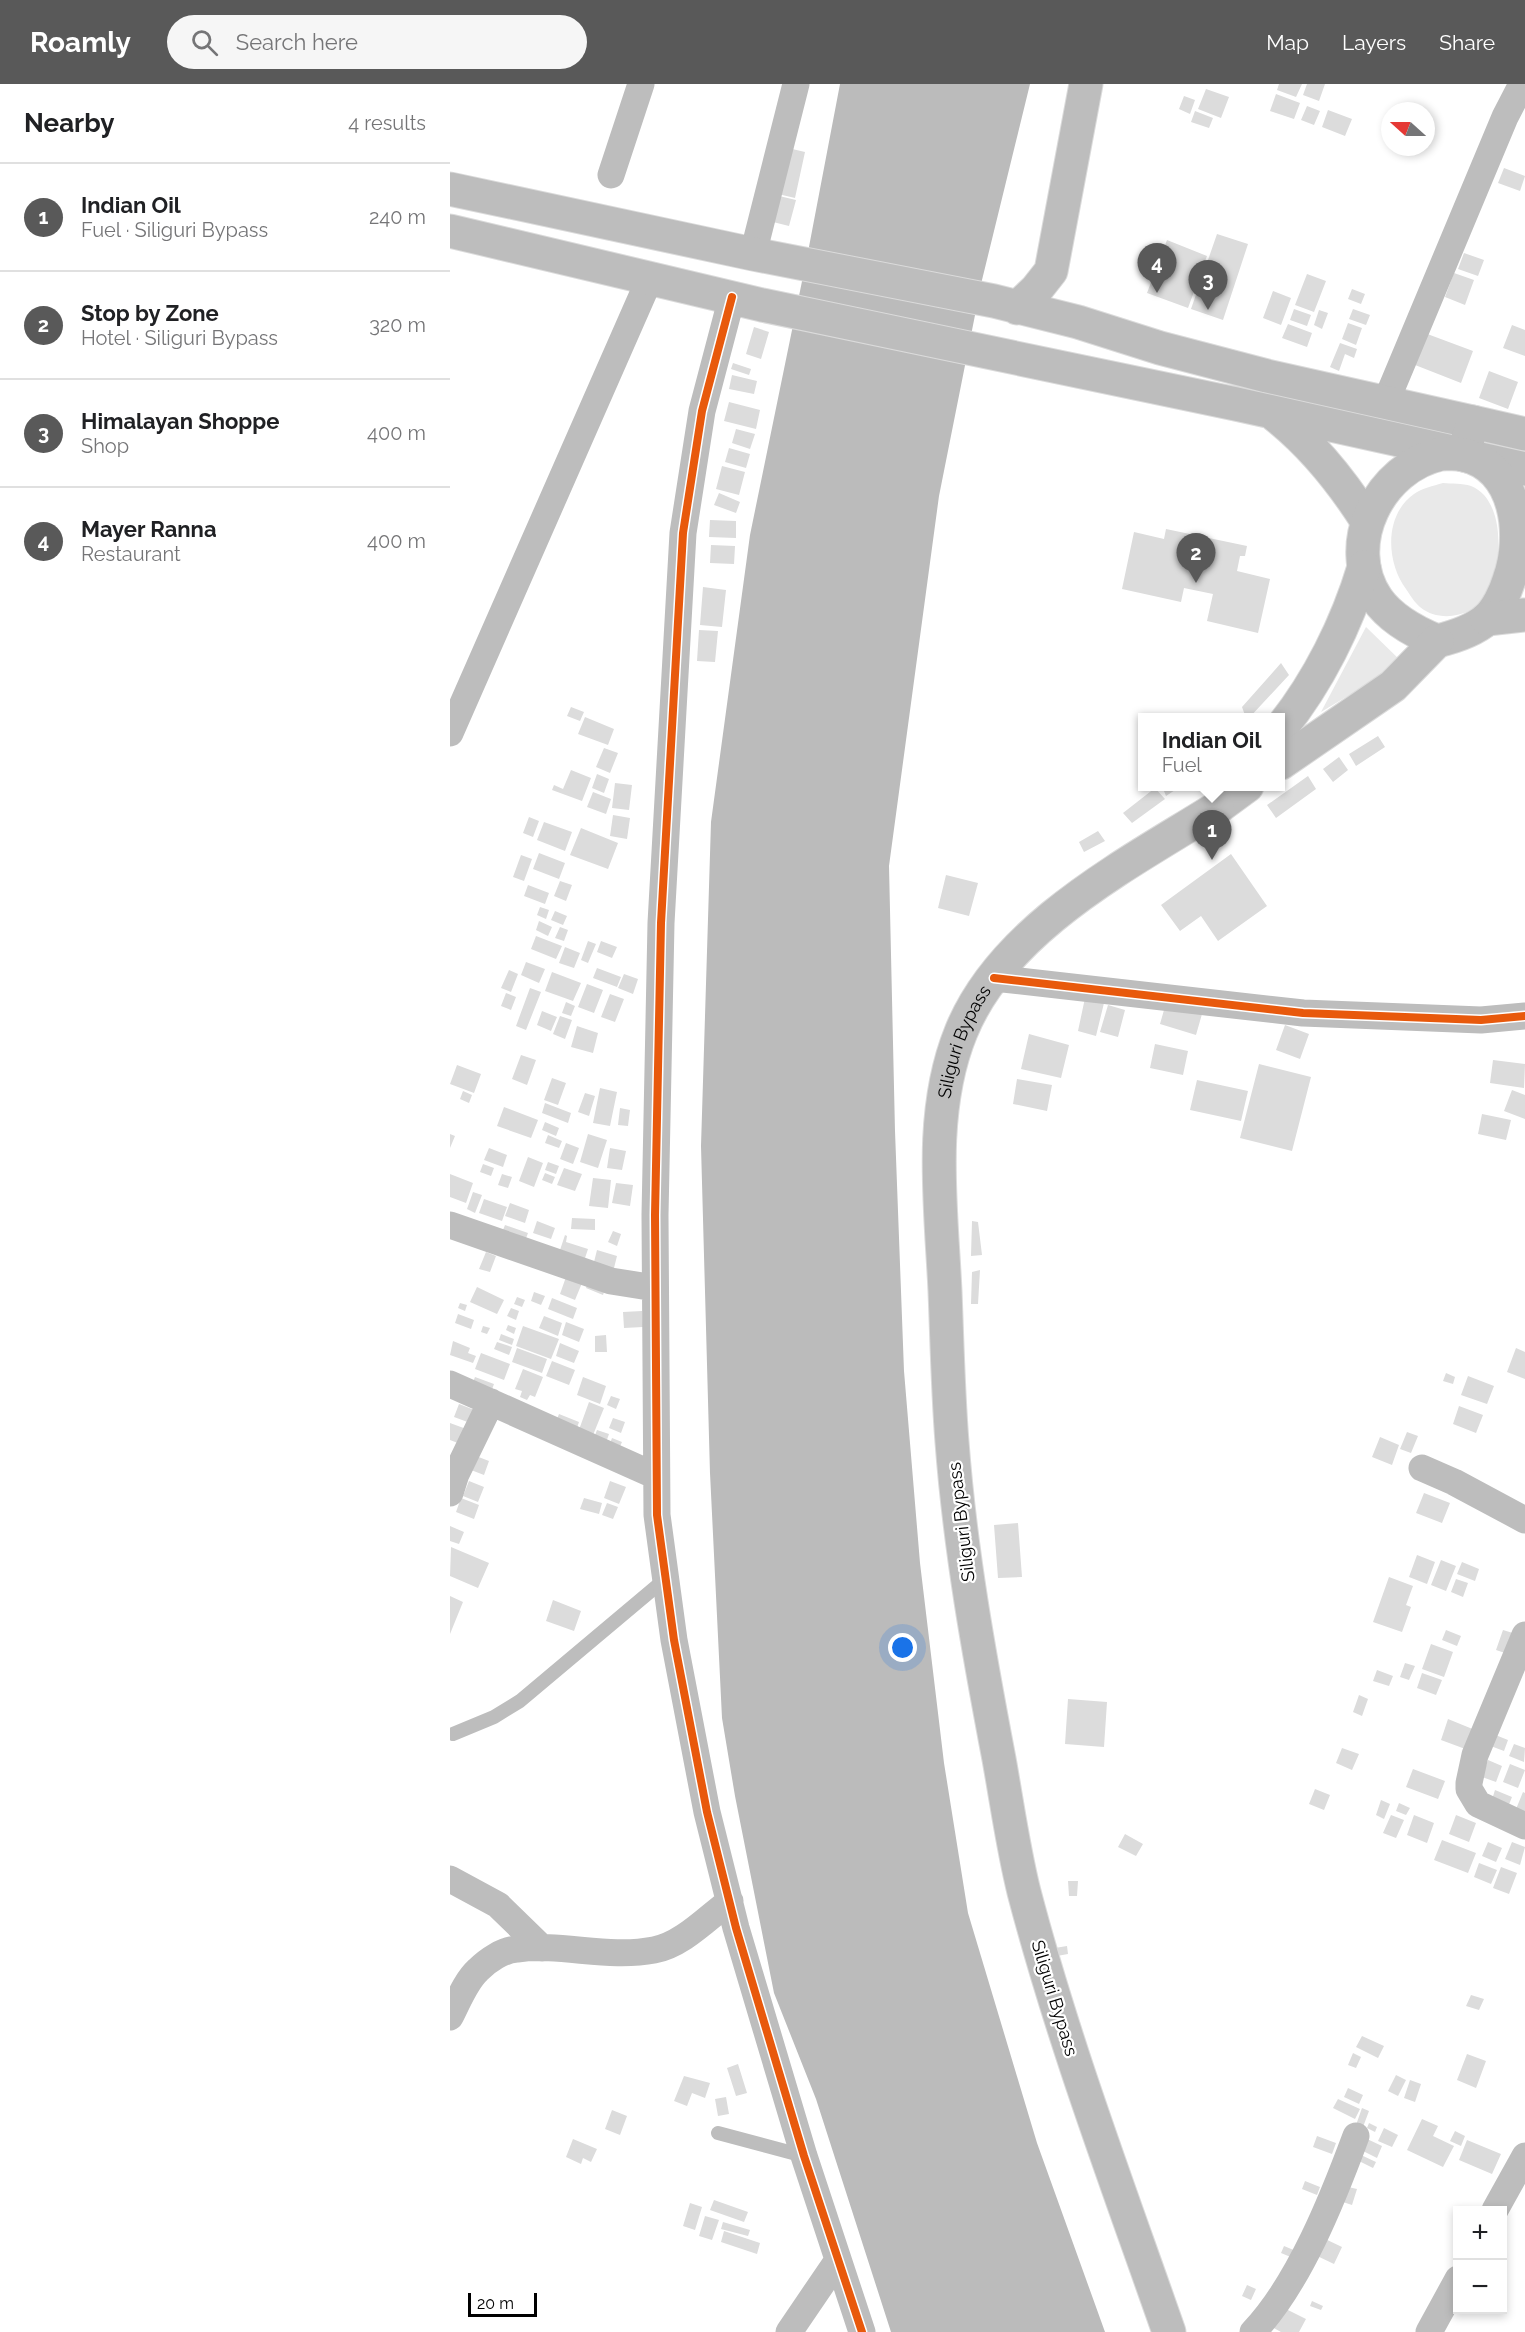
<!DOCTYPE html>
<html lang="en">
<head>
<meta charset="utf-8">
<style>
	:root { --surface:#fff; --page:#f6f6f6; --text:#202124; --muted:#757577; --line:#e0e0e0; --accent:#595959 }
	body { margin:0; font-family:Raleway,sans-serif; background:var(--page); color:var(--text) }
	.controls { position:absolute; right:18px; bottom:18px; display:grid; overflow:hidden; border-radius:0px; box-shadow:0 3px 9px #0003 }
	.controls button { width:54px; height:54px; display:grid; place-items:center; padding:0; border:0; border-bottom:2px solid var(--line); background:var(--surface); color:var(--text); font:30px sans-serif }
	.compass { position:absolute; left:931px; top:18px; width:54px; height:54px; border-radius:50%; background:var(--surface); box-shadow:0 3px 9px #0003; rotate:291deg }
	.scale { position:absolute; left:18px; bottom:15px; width:69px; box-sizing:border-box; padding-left:6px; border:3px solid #000; border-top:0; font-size:16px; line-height:21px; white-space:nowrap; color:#000; -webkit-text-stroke:4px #fff; paint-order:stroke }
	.you { position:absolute; left:453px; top:1564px; width:21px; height:21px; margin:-15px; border:4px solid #fff; border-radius:50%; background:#1a73e8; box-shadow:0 0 0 9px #1a73e833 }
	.badge { display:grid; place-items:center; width:39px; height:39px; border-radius:50%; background:var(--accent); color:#fff; font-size:20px; font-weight:700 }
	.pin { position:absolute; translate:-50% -50px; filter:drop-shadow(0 2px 3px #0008) }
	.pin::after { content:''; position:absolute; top:32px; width:21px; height:18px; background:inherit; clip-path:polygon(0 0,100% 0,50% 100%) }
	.popup { position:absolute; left:688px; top:629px; width:147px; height:78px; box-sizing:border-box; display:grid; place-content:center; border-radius:0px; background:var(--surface); filter:drop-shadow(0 2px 4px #0005); font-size:20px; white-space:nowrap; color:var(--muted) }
	.popup b { font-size:22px; color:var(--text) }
	.popup::after { content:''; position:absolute; left:50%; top:100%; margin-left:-12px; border:12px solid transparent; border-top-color:var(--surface) }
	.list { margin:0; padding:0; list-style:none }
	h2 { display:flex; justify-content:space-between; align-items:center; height:78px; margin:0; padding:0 24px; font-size:26px }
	h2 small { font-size:20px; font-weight:400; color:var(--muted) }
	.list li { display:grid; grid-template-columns:39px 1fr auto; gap:18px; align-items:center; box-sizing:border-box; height:108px; padding:0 24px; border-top:2px solid var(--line) }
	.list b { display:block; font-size:22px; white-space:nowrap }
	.list p { margin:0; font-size:20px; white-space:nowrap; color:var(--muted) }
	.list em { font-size:20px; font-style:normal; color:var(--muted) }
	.icon { flex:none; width:33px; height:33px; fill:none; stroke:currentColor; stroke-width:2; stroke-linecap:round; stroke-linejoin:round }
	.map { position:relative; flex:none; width:1075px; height:2248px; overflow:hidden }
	header { display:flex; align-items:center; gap:36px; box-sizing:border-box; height:84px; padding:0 30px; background:var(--accent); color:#fff }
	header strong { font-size:28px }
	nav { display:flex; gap:33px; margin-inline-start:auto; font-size:21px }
	.search { width:420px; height:54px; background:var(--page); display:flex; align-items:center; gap:15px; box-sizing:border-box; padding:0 21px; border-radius:33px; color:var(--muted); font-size:22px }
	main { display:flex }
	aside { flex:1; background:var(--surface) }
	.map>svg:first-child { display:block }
	.green { fill:#e9e9e9 }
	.water { fill:#bbb }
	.building { fill:#dcdcdc }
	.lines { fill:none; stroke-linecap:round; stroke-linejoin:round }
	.primary-casing { stroke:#dbdbdb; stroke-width:35 }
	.trunk-casing { stroke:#dbdbdb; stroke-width:35 }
	.service { stroke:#bdbdbd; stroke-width:14 }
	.minor { stroke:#bdbdbd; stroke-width:27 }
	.primary { stroke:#bdbdbd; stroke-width:33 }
	.trunk { stroke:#bdbdbd; stroke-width:33 }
	.cycleway-casing { stroke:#fff; stroke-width:11 }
	.cycleway { stroke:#e8590c; stroke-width:8 }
	.labels { text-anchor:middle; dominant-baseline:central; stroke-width:4.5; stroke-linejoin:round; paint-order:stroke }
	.street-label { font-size:18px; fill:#000; stroke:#fff }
</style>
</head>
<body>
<header>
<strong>Roamly</strong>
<div class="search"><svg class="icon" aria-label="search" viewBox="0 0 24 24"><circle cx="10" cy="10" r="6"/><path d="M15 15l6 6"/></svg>Search here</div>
<nav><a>Map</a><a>Layers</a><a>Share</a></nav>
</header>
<main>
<aside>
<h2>Nearby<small>4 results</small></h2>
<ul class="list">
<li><span class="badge">1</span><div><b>Indian Oil</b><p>Fuel · Siliguri Bypass</p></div><em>240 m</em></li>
<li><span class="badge">2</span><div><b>Stop by Zone</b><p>Hotel · Siliguri Bypass</p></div><em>320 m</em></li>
<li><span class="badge">3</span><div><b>Himalayan Shoppe</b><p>Shop</p></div><em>400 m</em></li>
<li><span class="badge">4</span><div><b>Mayer Ranna</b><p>Restaurant</p></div><em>400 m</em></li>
</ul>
</aside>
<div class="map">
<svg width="1075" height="2248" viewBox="0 0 1075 2248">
	<rect width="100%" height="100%" fill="#fff"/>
	<path class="green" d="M993,399C1002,400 1012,399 1021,402C1057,416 1053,486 1035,513C1022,533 989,539 970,523C965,519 960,511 956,505C936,478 934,431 964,410C972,404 983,402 993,399Z
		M916,543L953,579L871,628Z"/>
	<path class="water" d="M390,0H580L532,196L489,412L439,782L445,1047L454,1287L470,1479L494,1679L518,1829L587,2059L655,2248H441L366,2015L324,1909L285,1712L272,1634L260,1389L251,1062L261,738L300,451L358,168Z"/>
	<path class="building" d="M829,0H852L846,13L827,6Z
		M857,0H875L869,17L853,11Z
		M756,5L779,13L771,34L748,25Z
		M826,10L850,19L844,35L820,27Z
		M734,12L745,16L740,30L729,25Z
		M857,22L870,27L864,41L851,36Z
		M878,26L902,35L895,52L872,43Z
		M745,27L763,34L759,44L741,38Z
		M338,64L355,68L345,114L328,110Z
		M1054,84L1075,92L1070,107L1048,99Z
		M325,111L346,116L339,142L319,137Z
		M767,150L798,160L773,236L741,225Z
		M717,156L757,172L738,224L697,209Z
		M1014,169L1034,176L1028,192L1008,185Z
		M1004,189L1024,196L1015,221L995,213Z
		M857,190L876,197L864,228L845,221Z
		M902,205L915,210L911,220L898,215Z
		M823,207L841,214L831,241L813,234Z
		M844,225L861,231L857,242L840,236Z
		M903,225L920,231L916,241L899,235Z
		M869,226L878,229L872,245L864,241Z
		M898,239L912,244L906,261L892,255Z
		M838,240L862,249L857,263L832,254Z
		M1062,241L1075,246V272L1053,264Z
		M304,243L319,248L311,275L296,270Z
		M972,248L1023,267L1011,299L960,279Z
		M890,259L907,265L904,274L895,270L889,287L880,283Z
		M283,279L301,285L299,291L281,285Z
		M1039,287L1068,298L1058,325L1029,314Z
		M282,291L307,297L304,310L279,305Z
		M279,318L310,326L306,345L274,337Z
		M286,345L305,350L300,365L282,359Z
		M279,364L300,370L296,384L275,378Z
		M272,382L295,388L289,411L266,405Z
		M269,409L290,418L286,429L264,421Z
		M260,436L286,437V454L259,453Z
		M716,445L797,462L795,472H790L787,487L820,495L808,549L757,537L763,510L734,504L731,518L672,505L684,448L714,455Z
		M261,461L285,462L284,480L260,479Z
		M253,503L276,506L272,543L250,541Z
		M249,546L268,547L265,578L247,577Z
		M831,579L839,591L799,634H796L792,623Z
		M121,623L134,628L130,637L117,632Z
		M135,633L164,645L158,661L128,650Z
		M928,652L935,663L906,682L899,670Z
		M154,664L168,669L160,689L146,683Z
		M889,673L898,686L883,698L873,685Z
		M121,686L141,694L132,717L102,706L104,701L113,705Z
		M147,690L159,695L154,709L142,704Z
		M858,692L866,705L826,734L817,721Z
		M165,699L182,701L179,726L162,724Z
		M712,702H731L716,712Z
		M705,704L715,715L682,739L673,729Z
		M143,708L161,715L156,730L137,723Z
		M163,731L180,734L177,755L160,752Z
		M79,733L89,737L83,753L73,749Z
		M94,738L122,748L115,767L87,756Z
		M131,744L168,759L158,785L120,771Z
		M648,747L655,757L634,768L629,758Z
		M89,769L115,779L109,795L83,785Z
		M781,770L817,822L768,857L751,832L730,847L711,821Z
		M71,771L82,775L74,797L63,793Z
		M496,791L528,799L519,832L488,824Z
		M110,797L122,801L116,817L104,812Z
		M78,801L99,809L95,820L74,812Z
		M90,823L99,826L96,835L87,831Z
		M105,827L117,832L113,841L101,836Z
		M89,837L102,843L98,852L86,846Z
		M110,843L118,846L114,857L105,854Z
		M86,852L112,862L106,875L81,865Z
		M138,857L146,860L138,879L131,876Z
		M151,857L167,863L162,874L147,868Z
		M115,863L130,869L124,884L109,879Z
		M76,878L95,885L89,899L71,891Z
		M147,884L171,893L167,903L143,894Z
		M59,886L68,890L61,908L51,904Z
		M102,888L131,899L123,917L95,907Z
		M174,890L188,895L183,910L168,904Z
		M137,900L153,906L144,929L128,923Z
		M80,904L91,908L76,946L66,942Z
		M56,909L66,913L61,926L51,922Z
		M160,910L174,915L165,938L151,933Z
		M635,914L654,919L646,952L628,947Z
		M116,918L125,922L121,932L112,929Z
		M716,919L752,930L746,951L710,940Z
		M658,921L675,926L668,953L650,948Z
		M92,927L107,933L101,947L87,941Z
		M110,932L122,936L115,955L103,950Z
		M835,941L859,950L850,975L826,966Z
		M127,942L148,949L143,969L121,963Z
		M579,950L619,961L611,994L571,985Z
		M705,960L738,967L733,991L700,984Z
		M71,971L86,976L77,1001L62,995Z
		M1043,976L1075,980L1074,1004L1040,999Z
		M809,980L861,993L842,1067L790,1054Z
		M7,981L31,990L24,1009L0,1000Z
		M102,994L116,999L108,1021L94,1016Z
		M567,995L602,1001L597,1027L563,1020Z
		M747,996L798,1007L791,1037L740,1026Z
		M150,1004L167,1008L160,1042L143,1039Z
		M1062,1006L1075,1011V1035L1054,1027Z
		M13,1007L22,1011L19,1019L10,1015Z
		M135,1009L145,1012L139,1032L128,1028Z
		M95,1019L121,1029L118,1039L92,1029Z
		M54,1023L88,1036L81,1054L47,1042Z
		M170,1024L180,1026L178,1042L168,1041Z
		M1032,1030L1061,1036L1056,1056L1028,1050Z
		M95,1038L109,1044L106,1052L92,1046Z
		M0,1050L5,1052L0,1064Z
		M138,1050L157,1056L148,1084L130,1078Z
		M98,1051L112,1057L109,1064L95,1059Z
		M116,1059L129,1064L123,1080L110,1075Z
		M39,1064L57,1071L53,1083L34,1076Z
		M160,1064L176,1067L172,1086L157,1084Z
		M78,1073L93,1079L84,1103L69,1097Z
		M98,1078L109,1082L106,1090L95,1086Z
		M33,1080L44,1084L41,1092L30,1088Z
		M114,1084L132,1090L125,1107L107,1101Z
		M95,1089L105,1093L102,1100L92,1096Z
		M0,1090L23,1099L16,1119L0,1113Z
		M52,1090L62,1093L58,1104L48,1101Z
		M143,1094L161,1096L158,1124L139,1122Z
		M166,1099L183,1101L180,1122L162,1119Z
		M23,1108L32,1111L25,1129L17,1125Z
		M34,1115L57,1123L52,1137L29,1129Z
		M60,1119L79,1126L75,1139L55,1132Z
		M122,1134L145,1135V1146L121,1145Z
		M87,1137L105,1144L101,1155L83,1149Z
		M522,1137L528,1138L532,1171L521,1172Z
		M55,1141L78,1149L72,1165L49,1156Z
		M163,1147L171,1150L167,1162L158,1158Z
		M115,1151L117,1152L116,1158L138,1165L133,1180L108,1172Z
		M147,1166L167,1172L163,1188L143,1182Z
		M36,1168L46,1172L40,1188L29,1185Z
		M530,1186L528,1220H521L522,1188Z
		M116,1193L132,1199L125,1216L110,1210Z
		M139,1196L156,1202L153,1211L136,1204Z
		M27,1203L54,1216L47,1230L20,1218Z
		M84,1208L95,1212L91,1221L81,1217Z
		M67,1213L75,1216L72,1223L64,1220Z
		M102,1214L127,1224L123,1235L98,1225Z
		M10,1219L17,1221L15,1227L8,1224Z
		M61,1224L69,1227L66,1236L57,1232Z
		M192,1227L193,1243L174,1244L173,1228Z
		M8,1230L24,1236L21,1245L5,1239Z
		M94,1232L112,1239L108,1252L89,1244Z
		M116,1238L134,1245L129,1258L112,1251Z
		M58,1241L66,1244L64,1250L56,1246Z
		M33,1242L40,1244L37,1250L31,1248Z
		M73,1242L109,1255L101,1275L66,1262Z
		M51,1250L64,1255L62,1261L49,1256Z
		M156,1251L157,1268H145V1252Z
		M3,1257L20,1264L18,1269L26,1272L23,1279L0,1271Z
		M47,1258L62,1263L59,1271L44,1265Z
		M110,1259L129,1267L124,1279L106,1272Z
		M67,1264L97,1275L92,1289L62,1278Z
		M1066,1264L1075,1268V1295L1057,1288Z
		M31,1269L60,1280L54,1296L25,1285Z
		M102,1277L125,1286L119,1301L96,1292Z
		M73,1285L93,1293L85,1313L80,1311L77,1316L70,1313L72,1307L65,1305Z
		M996,1289L1005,1293L1003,1300L993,1297Z
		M1018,1292L1044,1302L1037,1320L1011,1311Z
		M25,1293L44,1300L40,1311L21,1303Z
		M133,1293L156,1302L150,1320L127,1311Z
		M161,1312L170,1315L166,1325L157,1321Z
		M139,1318L154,1324L141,1356L126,1354Z
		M9,1320L27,1327L23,1340L4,1333Z
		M1009,1322L1033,1331L1026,1349L1003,1340Z
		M109,1330L129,1338L124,1353L103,1345Z
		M163,1334L175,1338L171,1349L159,1344Z
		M0,1339L19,1346L13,1361L0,1356Z
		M147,1346L159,1350L153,1367L141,1362Z
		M957,1348L968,1352L961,1369L950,1365Z
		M930,1353L949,1361L942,1381L922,1373Z
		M162,1354L172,1358L167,1369L158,1365Z
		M26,1372L39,1377L34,1391L21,1386Z
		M19,1397L34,1403L28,1418L13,1412Z
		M160,1397L176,1403L169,1420L154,1414Z
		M974,1409L1000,1419L992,1439L966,1429Z
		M11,1414L29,1421L24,1435L6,1428Z
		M134,1414L152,1419L149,1430L130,1425Z
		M157,1419L168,1423L163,1435L152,1431Z
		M568,1439L572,1493L548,1494L544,1441Z
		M0,1442L14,1448L9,1460L0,1457Z
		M1,1463L39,1479L28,1504L0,1492Z
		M967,1471L985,1478L977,1500L959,1493Z
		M991,1476L1006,1482L996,1507L981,1501Z
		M1012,1478L1029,1485L1025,1497L1007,1490Z
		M939,1493L963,1502L956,1521L961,1523L952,1548L923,1538Z
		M1006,1495L1018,1499L1013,1513L1001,1508Z
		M0,1512L13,1518L0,1550Z
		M103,1516L131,1527L124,1547L96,1537Z
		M996,1546L1011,1552L1007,1562L992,1556Z
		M1053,1546L1066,1550L1058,1570L1046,1566Z
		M981,1560L1003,1568L994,1593L972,1585Z
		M955,1579L965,1582L959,1596L950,1593Z
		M927,1586L943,1592L939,1602L923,1597Z
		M972,1589L992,1596L986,1611L967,1604Z
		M909,1611L918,1615L912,1632L903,1628Z
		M618,1615L657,1618L654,1663L615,1660Z
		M998,1635L1025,1646L1018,1666L991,1656Z
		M1043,1650L1058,1656L1054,1667L1038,1661Z
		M1064,1660L1075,1664L1074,1678L1059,1672Z
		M892,1664L909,1670L902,1686L886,1679Z
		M1038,1676L1052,1682L1046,1698L1032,1693Z
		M1060,1680L1075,1686L1068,1704L1053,1698Z
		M963,1685L995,1697L988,1715L956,1703Z
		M865,1705L880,1711L874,1726L859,1720Z
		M1045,1706L1062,1713L1056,1728L1040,1722Z
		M1073,1708L1075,1709V1734L1064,1730Z
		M931,1716L940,1720L934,1735L926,1731Z
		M949,1719L960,1724L956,1731L946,1727Z
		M941,1731L954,1736L946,1754L933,1749Z
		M964,1731L984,1739L977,1759L957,1751Z
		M1006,1731L1026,1739L1019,1758L999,1750Z
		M675,1750L693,1760L686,1772L668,1763Z
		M992,1756L1026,1769L1018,1789L984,1776Z
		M1038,1758L1052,1764L1046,1778L1032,1772Z
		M1062,1758L1075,1763L1070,1781L1055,1775Z
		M1029,1779L1047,1786L1041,1800L1024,1793Z
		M1051,1783L1067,1789L1059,1810L1043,1804Z
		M618,1797H628L627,1812H619Z
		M617,1862L618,1870L607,1872L605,1864Z
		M1021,1911L1034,1915L1029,1926L1016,1922Z
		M912,1952L934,1962L928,1974L906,1963Z
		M903,1969L911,1973L906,1984L898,1981Z
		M1017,1970L1036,1977L1026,2004L1007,1996Z
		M288,1980L297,2009L286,2012L277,1984Z
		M946,1991L956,1996L948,2012L938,2007Z
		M234,1992L260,1999L255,2014L242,2009L237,2022L224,2017Z
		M960,1996L971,2000L965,2018L954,2014Z
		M898,2004L913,2011L909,2020L894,2013Z
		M276,2013L279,2030L268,2032L265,2015Z
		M888,2015L910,2025L905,2035L883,2024Z
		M912,2024L919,2027L913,2043L906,2041Z
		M162,2026L177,2032L170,2051L155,2045Z
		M972,2035L988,2042L983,2052L1004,2062L993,2083L957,2066Z
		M919,2039L927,2043L925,2048L917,2044Z
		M934,2044L948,2051L942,2063L928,2057Z
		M1005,2047L1015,2052L1011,2062L1000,2057Z
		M867,2052L886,2059L882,2070L863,2063Z
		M915,2054L932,2062L927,2074L909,2065Z
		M123,2055L147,2065L141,2078L133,2074L131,2080L116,2073Z
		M1017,2056L1051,2070L1042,2090L1009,2076Z
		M911,2071L926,2078L923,2084L909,2077Z
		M855,2097L870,2103L867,2111L852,2105Z
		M898,2103L907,2105L902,2121L893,2118Z
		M264,2116L298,2128L294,2138L260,2126Z
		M240,2119L252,2123L245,2146L233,2142Z
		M255,2132L269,2136L262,2156L249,2152Z
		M273,2138L300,2146L298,2152L271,2145Z
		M274,2147L310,2159L307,2170L271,2158Z
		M871,2153L892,2163L884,2180L863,2170Z
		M834,2162L846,2167L843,2174L831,2169Z
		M797,2201L806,2205L801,2216L792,2212Z
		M862,2217L873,2222L871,2226L860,2222Z
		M832,2223L856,2235L849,2248H831L822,2243Z"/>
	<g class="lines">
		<defs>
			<path id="primary" d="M0,105L303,170L544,217L628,238L710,264L817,292L1023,338
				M0,147L312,221L786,320L1012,370
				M567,224L586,206L601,187L636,0
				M825,331C863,361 891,396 917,437"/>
			<g id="trunk">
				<path d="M1075,350L1023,338L1013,371L1075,385"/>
				<path d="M991,370C998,370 1007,369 1014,371C1068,384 1075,452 1059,496C1055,509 1047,526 1037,535C1023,547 1004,553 987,557C965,548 941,535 927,515C890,460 930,383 991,370Z"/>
				<path d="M1037,535L1075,531"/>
				<path d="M831,644C868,598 897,540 914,483"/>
				<path d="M831,679L943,602L987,557"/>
				<path d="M784,702L767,724L797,702"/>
				<path id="s1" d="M719,2248C668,2102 613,1957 574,1808C563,1764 557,1719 549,1675C529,1570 510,1465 502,1358C498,1308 497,1257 495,1207C491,1122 478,1029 511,948C553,844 676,781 767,724"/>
			</g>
		</defs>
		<use href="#primary" class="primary-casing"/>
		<use href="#trunk" class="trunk-casing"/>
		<path class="service" d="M3,1650L44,1633L70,1617L214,1496
			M268,2049L354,2072"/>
		<path class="minor" d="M161,91L191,0
			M303,170L346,0
			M282,213L252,327L233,449L211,839L205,1131L207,1431L224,1556L257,1728L286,1844L354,2072L412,2248
			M935,320L1055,33L1072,0
			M0,649L200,194
			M544,894L853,929L1031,936L1075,932
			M0,1141L161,1197L205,1204
			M0,1300L206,1392
			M972,1384L1004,1398L1075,1436
			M0,1409L6,1390L41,1318
			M1075,1551L1025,1671L1019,1699V1705L1028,1720L1075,1742
			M0,1795L48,1821L92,1864
			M0,1933C8,1918 15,1898 28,1886C38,1876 53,1866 67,1865C112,1859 158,1875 204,1866C232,1861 257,1834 280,1817
			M1045,2126L1075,2072
			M339,2248L388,2176
			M803,2248C849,2200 883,2114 906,2052
			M979,2248L1008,2195"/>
		<use href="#primary" class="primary"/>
		<use href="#trunk" class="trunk"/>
		<defs>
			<path id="cycleway" d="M282,213L252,327L233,449L211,839L205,1131L207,1431L224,1556L257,1728L286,1844L354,2072L412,2248
				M544,894L853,929L1031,936L1075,932"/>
		</defs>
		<use href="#cycleway" class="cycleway-casing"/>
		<use href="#cycleway" class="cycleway"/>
	</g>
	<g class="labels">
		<g class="street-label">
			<text stroke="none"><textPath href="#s1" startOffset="1324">Siliguri Bypass</textPath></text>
			<text transform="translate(511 1438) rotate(-97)">Siliguri Bypass</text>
			<text transform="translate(605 1914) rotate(73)">Siliguri Bypass</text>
		</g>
	</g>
</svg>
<div class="controls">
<button>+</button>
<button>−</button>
</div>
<svg class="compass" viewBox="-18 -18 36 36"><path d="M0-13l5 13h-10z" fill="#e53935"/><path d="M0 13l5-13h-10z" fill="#757577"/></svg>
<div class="scale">20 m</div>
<div class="you"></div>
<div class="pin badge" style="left:762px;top:776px">1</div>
<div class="popup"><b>Indian Oil</b>Fuel</div>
<div class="pin badge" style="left:746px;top:499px">2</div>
<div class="pin badge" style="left:758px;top:226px">3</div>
<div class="pin badge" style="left:707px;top:209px">4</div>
</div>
</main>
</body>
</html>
